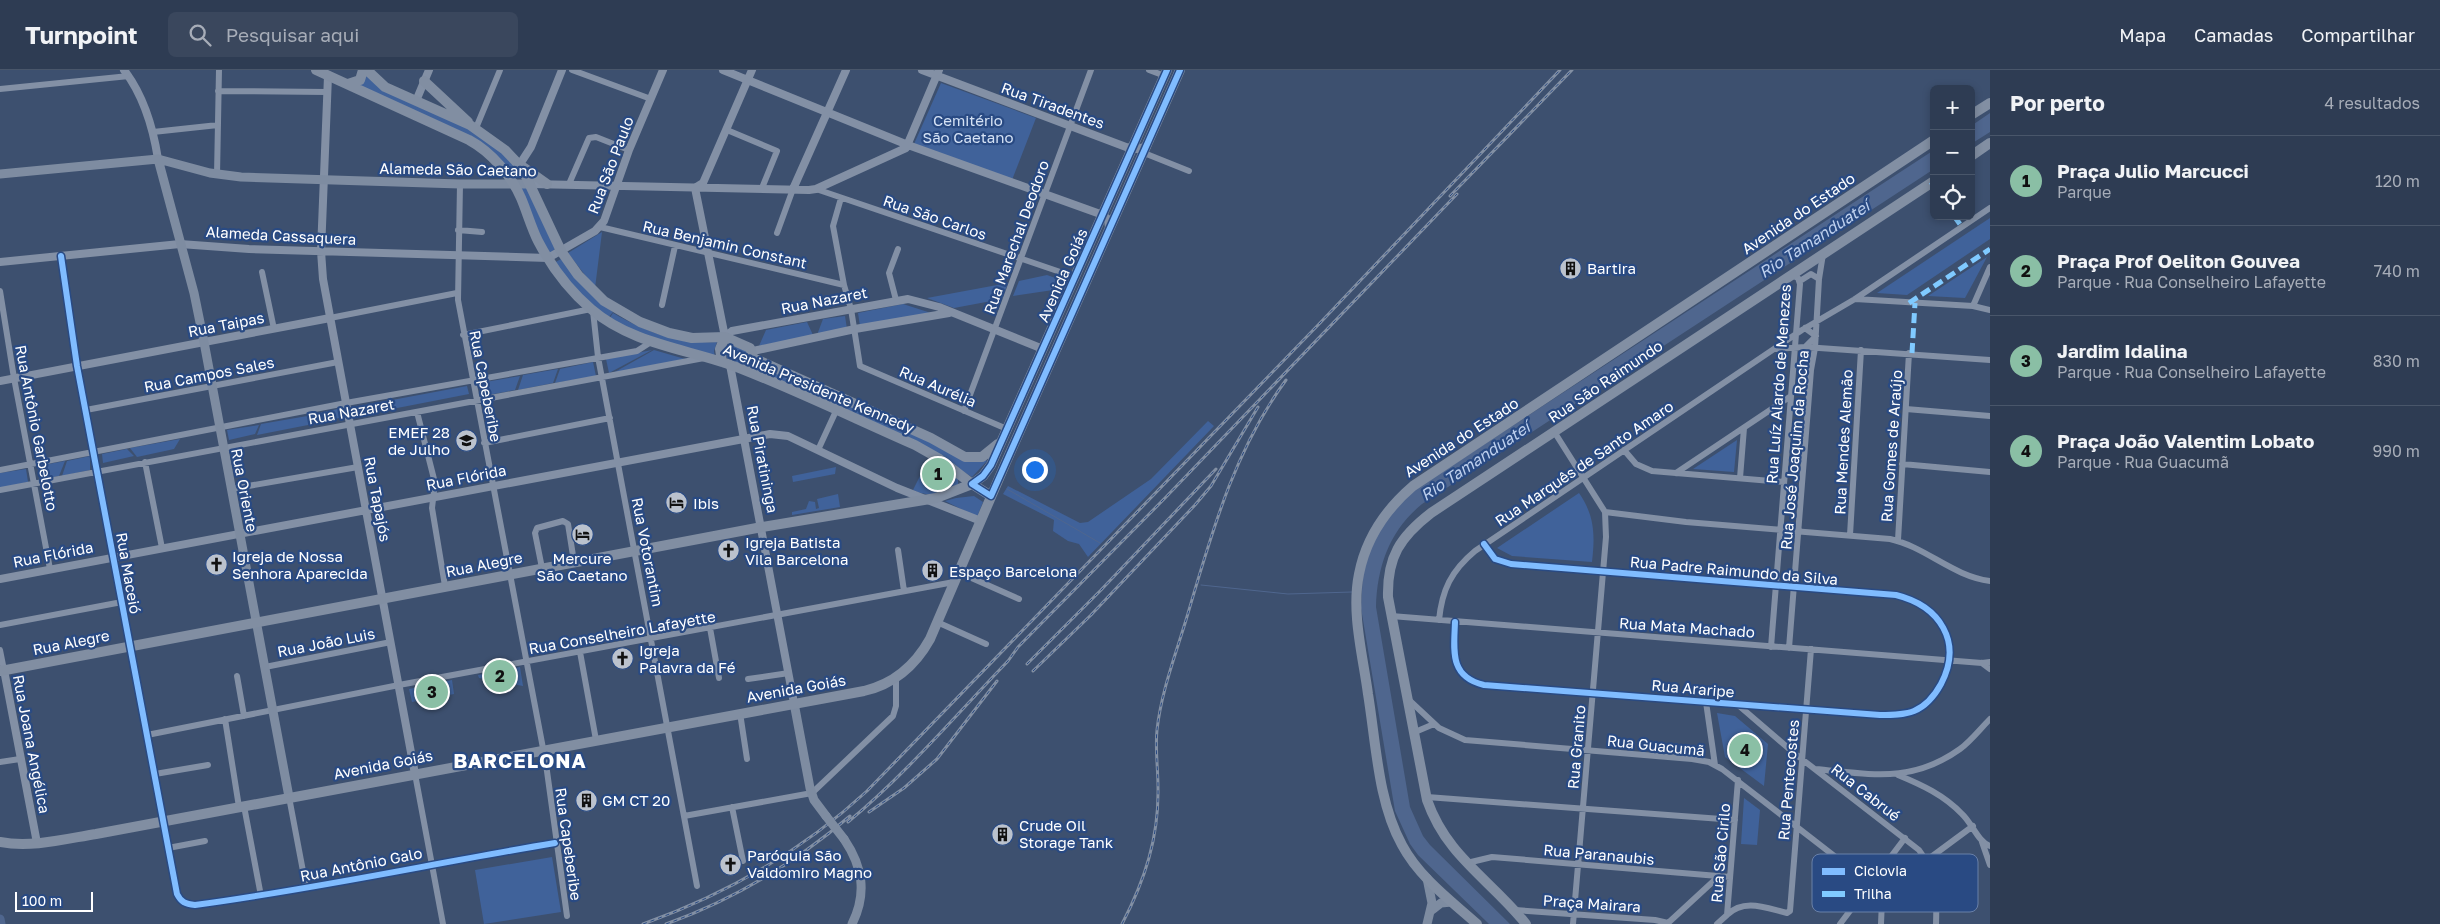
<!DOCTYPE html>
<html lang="pt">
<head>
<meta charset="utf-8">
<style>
	:root { --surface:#2e3c53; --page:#3a475d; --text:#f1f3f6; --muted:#a7adb8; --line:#49566a; --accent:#8abfa5 }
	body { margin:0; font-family:"Golos Text",sans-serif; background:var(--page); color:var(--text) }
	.controls { position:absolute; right:15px; top:15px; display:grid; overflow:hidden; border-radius:8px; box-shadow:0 2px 8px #0003 }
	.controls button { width:45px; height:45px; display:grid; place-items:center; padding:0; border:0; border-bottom:1px solid var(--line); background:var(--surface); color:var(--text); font:25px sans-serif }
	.scale { position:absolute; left:15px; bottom:12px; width:78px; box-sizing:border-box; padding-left:5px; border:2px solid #fff; border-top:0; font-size:14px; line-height:18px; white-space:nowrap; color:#fff; -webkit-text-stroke:4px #294a83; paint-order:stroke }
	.you { position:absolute; left:1034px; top:399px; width:18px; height:18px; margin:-12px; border:4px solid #fff; border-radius:50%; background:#1a73e8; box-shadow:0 0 0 8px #1a73e833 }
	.badge { display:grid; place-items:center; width:32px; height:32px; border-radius:50%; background:var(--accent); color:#111; font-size:16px; font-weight:700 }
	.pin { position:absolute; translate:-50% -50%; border:2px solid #fff; box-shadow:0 1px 5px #0006 }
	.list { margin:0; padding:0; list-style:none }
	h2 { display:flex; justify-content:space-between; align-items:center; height:65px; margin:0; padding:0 20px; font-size:21px }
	h2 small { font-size:16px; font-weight:400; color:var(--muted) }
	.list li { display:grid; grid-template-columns:32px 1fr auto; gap:15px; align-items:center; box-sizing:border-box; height:90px; padding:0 20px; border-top:1px solid var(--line) }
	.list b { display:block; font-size:19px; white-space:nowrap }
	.list p { margin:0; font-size:16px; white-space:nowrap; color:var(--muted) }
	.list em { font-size:16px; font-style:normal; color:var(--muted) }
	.icon { flex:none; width:28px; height:28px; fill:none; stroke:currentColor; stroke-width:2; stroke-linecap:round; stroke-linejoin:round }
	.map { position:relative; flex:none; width:1990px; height:854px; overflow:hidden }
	header { display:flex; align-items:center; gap:30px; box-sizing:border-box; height:70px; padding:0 25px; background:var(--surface); border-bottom:1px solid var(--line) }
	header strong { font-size:24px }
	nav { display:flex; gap:28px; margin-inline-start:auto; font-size:18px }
	.search { width:350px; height:45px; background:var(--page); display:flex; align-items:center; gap:12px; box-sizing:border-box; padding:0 18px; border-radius:8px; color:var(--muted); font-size:19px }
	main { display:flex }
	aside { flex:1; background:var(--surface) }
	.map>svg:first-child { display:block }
	.green { fill:#40629a }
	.water { fill:#4f668e }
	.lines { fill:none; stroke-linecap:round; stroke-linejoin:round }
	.stream { stroke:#4f668e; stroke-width:1 }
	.river { stroke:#4f668e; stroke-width:9 }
	.minor { stroke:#8390a5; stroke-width:6 }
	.tertiary { stroke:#8390a5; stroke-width:8 }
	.secondary { stroke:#7e8ca1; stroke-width:9 }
	.primary { stroke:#818ea2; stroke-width:10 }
	.trunk { stroke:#828fa3; stroke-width:10 }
	.rail-casing { stroke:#8390a4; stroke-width:3 }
	.rail { stroke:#294a83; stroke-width:1; stroke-dasharray:4; stroke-linecap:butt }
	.secondary-bridge { stroke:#7e8ca1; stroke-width:9 }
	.quiet { stroke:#80caff; stroke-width:5; stroke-dasharray:10 5; stroke-linecap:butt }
	.cycleway-casing { stroke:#294a83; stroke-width:9 }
	.cycleway { stroke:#80bcff; stroke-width:6 }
	.labels { text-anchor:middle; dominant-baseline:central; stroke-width:4.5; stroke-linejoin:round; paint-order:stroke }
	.street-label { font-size:15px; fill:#fff; stroke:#294a83 }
	.park-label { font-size:15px; fill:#d5e2f5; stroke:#294a83 }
	.poi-label { font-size:15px; fill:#fff; stroke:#294a83; text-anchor:start }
	.water-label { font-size:16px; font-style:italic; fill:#bed0ee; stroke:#294a83 }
	.district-label { font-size:20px; font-weight:bold; letter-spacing:1px; fill:#fff; stroke:#294a83 }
	.key { fill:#294a83; stroke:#6980a8; stroke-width:1 }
	.key-label { font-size:14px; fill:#fff }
</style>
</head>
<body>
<header>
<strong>Turnpoint</strong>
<div class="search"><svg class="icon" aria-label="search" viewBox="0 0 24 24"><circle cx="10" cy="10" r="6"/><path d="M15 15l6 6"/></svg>Pesquisar aqui</div>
<nav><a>Mapa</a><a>Camadas</a><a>Compartilhar</a></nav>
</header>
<main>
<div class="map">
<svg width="1990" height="854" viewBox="0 0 1990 854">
	<rect width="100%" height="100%" fill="#3d506f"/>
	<path class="green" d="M367,4L485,68L502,82L519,103L512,107L497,86L357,16Z
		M941,13L1036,48L1012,110L914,74Z
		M526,117L555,179L549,184L519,119Z
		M1990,148V169L1907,225L1877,223Z
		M602,162L595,218L568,183Z
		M1987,187L1965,228L1928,226Z
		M561,189L578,211L613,242L608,248L571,216L554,193Z
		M1047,205L1064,211L1060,219L1013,226L1019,211Z
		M1008,213L1002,229L954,238L927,228Z
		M903,234L931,243L860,256L858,243Z
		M613,243C646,262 678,274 717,272L714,281L715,288L651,270L609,249Z
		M845,246L847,259L817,265L823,249Z
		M807,252L813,265L759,276L766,260Z
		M728,275L745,279L749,290L743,295L727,288L725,280Z
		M652,280L609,303L606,289Z
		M654,280L685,289L613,303Z
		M593,292L596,306L555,313L560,299Z
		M757,295L903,358L964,390L975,392L984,389L987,391L972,407L927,379L751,300Z
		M558,299L553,313L518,320L523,305Z
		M520,306L515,320L483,326L480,313Z
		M467,316L469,324L387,340L392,330Z
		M391,330L386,340L355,346L354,337Z
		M342,338L344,347L311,354L315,344Z
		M313,345L308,355L257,365L261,354Z
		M1208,351L1214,356L1088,487L1079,474L1068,471L1053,461L1054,450L1003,424L1008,416L1080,453L1088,452L1151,409Z
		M259,355L255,364L229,370L227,360Z
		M180,369L174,379L137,387L130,378Z
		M1737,370L1734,402L1693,399Z
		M127,379L134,386L103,393L102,384Z
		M90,386V400L62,406L67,391Z
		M930,386L958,409V414C944,424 929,428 913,420Z
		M65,391L59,406L40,410L38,396Z
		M836,397L835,404L793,412L792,406Z
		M26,399L28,412L0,418V403Z
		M1579,423C1595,446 1595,466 1592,492L1512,486L1497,478Z
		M838,424L840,437L792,445V442L806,439L809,431L815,432L816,439L819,438L817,429Z
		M974,426L983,432L977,447L945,431L956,428Z
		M520,597L523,616L479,608L478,605Z
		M452,610L454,624L412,632L409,619Z
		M1717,643L1735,646L1768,674L1764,716L1725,687Z
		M1744,728L1760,740L1757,775L1741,774Z
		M552,787L561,842L484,854L475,800Z"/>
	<path class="water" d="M1990,43V62L1971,74V56Z
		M1934,80V99L1422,434C1390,460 1377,496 1376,537L1410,737L1423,766L1430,775L1510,854H1489L1418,785L1410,774L1395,741L1361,538L1363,502L1373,471L1385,450L1413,421Z"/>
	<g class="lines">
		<path class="stream" d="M1007,419L1100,473
			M1201,515L1288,524L1352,522"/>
		<path class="river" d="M0,849L1,854"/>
		<path class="minor" d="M572,0L651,29
			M1149,0L1165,6
			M0,19L129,6
			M218,21L327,22
			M476,58L500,0
			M727,60L777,81L762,118
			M153,62L218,55
			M1144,83L1189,101
			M217,105L219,0
			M460,114L458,230L546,694L567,846
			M569,114L589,68L596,67L629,80
			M816,119L1075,207
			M841,128L833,156L844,215L851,239L860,296L1007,359
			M600,157L844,215
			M458,160L482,162
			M777,163L793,119
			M61,186L77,296L177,824C181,832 185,834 195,835C316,819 435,793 555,773
			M262,202L274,259
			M1800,211L1811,204L1819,209
			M0,221L14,308L50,499
			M1855,229L1973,236L1990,240
			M896,230L889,203L898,179
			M662,235L675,176
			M1973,236L1990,197
			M593,241L598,287L697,816
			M330,248L457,223
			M463,265L591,239
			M1805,277L1816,266L1805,258
			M1776,279L1805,277L1990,290
			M1906,339L1990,346
			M86,340L338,292
			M964,341L1091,0
			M417,342L435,413L432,438L445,516
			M1555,363L1605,442L1686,452L1890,469C1926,477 1952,506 1990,511
			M484,373L610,348
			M818,380L836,341
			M1624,380L1636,394L1652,401L1784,412
			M145,392L162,478
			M1902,394L1990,402
			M0,400L346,333L637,281L651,272
			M1676,403L1791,326
			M1740,408L1744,358
			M231,419L358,397
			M0,420L704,288
			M1850,465L1861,280
			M1898,470L1909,283
			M898,480L904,521
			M542,498L535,463L537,458L563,451L568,454L574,492
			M958,502L1019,529
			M1391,546L1982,593L1990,592
			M1439,550C1442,520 1451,501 1475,481L1802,260L1855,229L1990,138
			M937,552L986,574
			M1455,552C1454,580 1449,607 1484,615L1880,645C1892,645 1904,645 1914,641C1926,636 1935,625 1941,614C1963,572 1940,536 1896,525L1511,494L1495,489L1484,474
			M0,555L122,532
			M710,558L719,608
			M1771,577L1800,214L1798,208L1792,205
			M1789,578L1811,300L1815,278L1819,209L1823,184
			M0,580L4,600
			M580,582L596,670
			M1982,593L1990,599
			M265,597L391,572
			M237,606L244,646
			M748,609L789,603
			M1409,630L1439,658L1465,670L1692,689L1709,692L1722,699L1877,819L1882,830L1881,854
			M1706,632L1715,695
			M1737,634L1794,683L1919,780C1937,803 1937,827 1936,854
			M740,643L747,689
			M225,649L239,737
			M1415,662L1434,654
			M147,665L399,615L954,512
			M0,692L20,689
			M1815,699C1871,704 1911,714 1960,679C1971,671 1980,659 1990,649
			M155,704L208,695
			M415,704L443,854
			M1898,705C1922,715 1944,725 1962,744C1972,753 1978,772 1990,776
			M289,727L306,817
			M1427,727L1735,750
			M244,736L261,826
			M732,737L743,791
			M684,746L812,723L893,646L896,636V608
			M1982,772L1990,795
			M168,778L205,771
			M1927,790L1973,756
			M1467,793L1492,787L1730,807
			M1515,840L1655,850L1668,853
			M1727,845C1744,828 1766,838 1787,843L1790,841L1811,579
			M1573,854L1606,467L1605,442
			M1667,854L1719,806
			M1717,854L1727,845L1738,710
			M1840,854L1905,768"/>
		<path class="tertiary" d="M124,0C144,26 153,57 158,89
			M723,0L908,75L1103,145L1108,149L1109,158
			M922,0L1126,77L1137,79L1147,76
			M328,6L321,181L323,209L415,704
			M416,31L429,0
			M520,94L531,77L562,0
			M530,114L809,120L816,119L906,78L939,0
			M695,118L725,267
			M695,118L703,113L752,0
			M793,119L846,0
			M0,192L180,174L249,179L548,188L595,161L604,151L629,80L663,0
			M725,267L732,261L908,229L939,237L1043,279
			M753,281L855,259L949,243
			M730,295L794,633
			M0,311L330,248
			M0,509L770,364L788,366L897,418L981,451
			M4,600L37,773"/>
		<path class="secondary" d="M158,89L194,223L204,272L289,727
			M0,104L158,89L210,103L241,107L460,114H530
			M794,633L810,718L814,730L826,746
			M844,769C863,797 867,824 852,854
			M1427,808L1432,833L1427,854
			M1432,840L1441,833L1452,832"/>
		<path class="primary" d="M316,0L469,70C491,82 511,105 521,128C527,142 531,157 538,171C551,196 570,221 591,239C634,276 692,279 742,299C800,322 858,350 915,375L938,388L972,414L991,426
			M367,0L385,17L470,55L505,80L522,98L561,181L578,205L604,231L640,252L669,263L692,268L725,267L750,278L753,288
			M424,11L468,52
			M348,14L360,10L363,0
			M523,97L547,114
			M753,288L931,368L965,387H982L998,374
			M722,292L720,279L725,267
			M0,601L762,457L936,428L972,414L983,406L991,395L1167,0
			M0,772C31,778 65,769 96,764L864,621C894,614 915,596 930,569L1006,392L1180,0"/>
		<path class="trunk" d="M1971,45L1990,33
			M1971,86L1990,73
			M1477,854C1450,830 1419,807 1402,775C1378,732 1376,673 1368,624C1363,586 1351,543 1359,504C1366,468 1385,440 1413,416L1934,70
			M1526,854C1490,809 1447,787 1427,730L1388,527C1387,487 1400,467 1431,443L1934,111"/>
		<defs>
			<path id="rail" d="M1450,126L1572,0
				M1027,594L1101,520L1216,399
				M1033,601L1091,545L1195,435L1211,416L1258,337
				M869,742L904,718L937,689L997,611
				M848,752C906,704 956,645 1008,591L1018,577L1166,427L1457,124
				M643,854C727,824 802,781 867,721L1320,253L1560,0
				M666,854C733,830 796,792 850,746
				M1122,854C1145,810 1159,767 1158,717C1158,698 1155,679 1157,660C1161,623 1175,586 1186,550C1211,466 1233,382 1286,310"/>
		</defs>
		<use href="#rail" class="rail-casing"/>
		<use href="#rail" class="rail"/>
		<path class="secondary-bridge" d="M826,746L844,769"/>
		<path class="quiet" d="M1931,112L1934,116
			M1954,146L1962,157
			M1909,233L1990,179
			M1912,283L1915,233"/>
		<defs>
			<path id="cycleway" d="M1167,0L991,395L983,406L972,414L991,426L1180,0
				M61,186L77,296L177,824C181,832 185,834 195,835C316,819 435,793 555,773
				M1455,552C1454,580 1449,607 1484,615L1880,645C1892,645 1904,645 1914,641C1926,636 1935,625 1941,614C1963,572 1940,536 1896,525L1511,494L1495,489L1484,474"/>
		</defs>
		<use href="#cycleway" class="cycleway-casing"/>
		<use href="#cycleway" class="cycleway"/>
	</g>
	<defs>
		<symbol id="building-disc" viewBox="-11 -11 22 22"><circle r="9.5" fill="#bbc2cd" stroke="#294a83"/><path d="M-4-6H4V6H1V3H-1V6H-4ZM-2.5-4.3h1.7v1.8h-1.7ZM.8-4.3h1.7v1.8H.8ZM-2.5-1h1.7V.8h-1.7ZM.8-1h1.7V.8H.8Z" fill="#111"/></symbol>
		<symbol id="school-disc" viewBox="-11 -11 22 22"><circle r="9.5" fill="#bbc2cd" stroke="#294a83"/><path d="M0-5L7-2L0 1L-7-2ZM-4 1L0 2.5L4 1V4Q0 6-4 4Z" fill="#111"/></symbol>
		<symbol id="hotel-disc" viewBox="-11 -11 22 22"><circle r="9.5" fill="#bbc2cd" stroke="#294a83"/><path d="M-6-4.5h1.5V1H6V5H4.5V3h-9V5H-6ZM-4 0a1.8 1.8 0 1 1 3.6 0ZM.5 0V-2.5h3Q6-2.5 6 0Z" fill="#111"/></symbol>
		<symbol id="church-disc" viewBox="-11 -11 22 22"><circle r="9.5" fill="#bbc2cd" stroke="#294a83"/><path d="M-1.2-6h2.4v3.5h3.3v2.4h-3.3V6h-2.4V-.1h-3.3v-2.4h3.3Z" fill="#111"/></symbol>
	</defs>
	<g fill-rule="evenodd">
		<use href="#building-disc" x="1558" y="186" width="25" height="25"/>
		<use href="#school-disc" x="454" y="358" width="25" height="25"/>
		<use href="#hotel-disc" x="664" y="420" width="25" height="25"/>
		<use href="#hotel-disc" x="570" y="452" width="25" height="25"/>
		<use href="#church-disc" x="716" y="468" width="25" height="25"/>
		<use href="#church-disc" x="204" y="482" width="25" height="25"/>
		<use href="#building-disc" x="920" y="488" width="25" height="25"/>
		<use href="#church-disc" x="610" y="576" width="25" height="25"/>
		<use href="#building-disc" x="574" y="718" width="25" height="25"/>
		<use href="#building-disc" x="990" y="752" width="25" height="25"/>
		<use href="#church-disc" x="718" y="782" width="25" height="25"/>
	</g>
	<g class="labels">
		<g class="street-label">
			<text transform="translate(1053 35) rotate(20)">Rua Tiradentes</text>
			<text transform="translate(610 95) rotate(-69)">Rua São Paulo</text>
			<text transform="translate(458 99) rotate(1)">Alameda São Caetano</text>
			<text transform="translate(1798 143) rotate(-34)">Avenida do Estado</text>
			<text transform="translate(935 147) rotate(19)">Rua São Carlos</text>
			<text transform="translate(281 165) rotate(3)">Alameda Cassaquera</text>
			<text transform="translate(1016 167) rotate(-70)">Rua Marechal Deodoro</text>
			<text transform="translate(725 174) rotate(13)">Rua Benjamin Constant</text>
			<text transform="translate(1062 205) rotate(-66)">Avenida Goiás</text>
			<text transform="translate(824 230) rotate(-11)">Rua Nazaret</text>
			<text transform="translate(226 254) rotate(-11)">Rua Taipas</text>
			<text transform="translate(209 304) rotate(-11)">Rua Campos Sales</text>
			<text transform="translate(1605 311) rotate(-34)">Rua São Raimundo</text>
			<text transform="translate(1778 314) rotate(-86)">Rua Luíz Alardo de Menezes</text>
			<text transform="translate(486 316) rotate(79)">Rua Capeberibe</text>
			<text transform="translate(938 316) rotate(23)">Rua Aurélia</text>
			<text transform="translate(819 318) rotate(23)">Avenida Presidente Kennedy</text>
			<text transform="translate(351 341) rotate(-10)">Rua Nazaret</text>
			<text transform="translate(37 358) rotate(79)">Rua Antônio Garbelotto</text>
			<text transform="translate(1461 367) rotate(-33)">Avenida do Estado</text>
			<text transform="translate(1843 372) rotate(-87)">Rua Mendes Alemão</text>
			<text transform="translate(1891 376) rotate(-86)">Rua Gomes de Araújo</text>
			<text transform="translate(1794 380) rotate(-85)">Rua José Joaquim da Rocha</text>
			<text transform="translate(763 389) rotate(79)">Rua Piratininga</text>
			<text transform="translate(1584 393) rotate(-34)">Rua Marquês de Santo Amaro</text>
			<text transform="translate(466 407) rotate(-11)">Rua Flórida</text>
			<text transform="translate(245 420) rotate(79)">Rua Oriente</text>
			<text transform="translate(378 429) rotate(79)">Rua Tapajós</text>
			<text transform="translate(648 482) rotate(79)">Rua Votorantim</text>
			<text transform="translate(53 484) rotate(-11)">Rua Flórida</text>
			<text transform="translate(484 494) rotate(-11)">Rua Alegre</text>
			<text transform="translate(1734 500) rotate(5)">Rua Padre Raimundo da Silva</text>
			<text transform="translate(129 503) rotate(80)">Rua Maceió</text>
			<text transform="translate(1687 557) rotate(4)">Rua Mata Machado</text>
			<text transform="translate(622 562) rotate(-10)">Rua Conselheiro Lafayette</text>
			<text transform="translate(71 572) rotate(-11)">Rua Alegre</text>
			<text transform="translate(326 572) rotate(-11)">Rua João Luis</text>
			<text transform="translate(796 618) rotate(-10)">Avenida Goiás</text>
			<text transform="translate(1693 618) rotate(5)">Rua Araripe</text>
			<text transform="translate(32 674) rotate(79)">Rua Joana Angélica</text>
			<text transform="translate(1656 675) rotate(6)">Rua Guacumã</text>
			<text transform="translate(1576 677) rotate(-85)">Rua Granito</text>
			<text transform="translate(383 694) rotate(-11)">Avenida Goiás</text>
			<text transform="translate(1788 710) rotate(-85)">Rua Pentecostes</text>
			<text transform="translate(1866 722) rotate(38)">Rua Cabrué</text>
			<text transform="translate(569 774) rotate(82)">Rua Capeberibe</text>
			<text transform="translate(1720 783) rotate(-85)">Rua São Cirilo</text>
			<text transform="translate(1599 784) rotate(5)">Rua Paranaubis</text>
			<text transform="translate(361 794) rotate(-11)">Rua Antônio Galo</text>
			<text transform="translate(1592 833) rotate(4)">Praça Mairara</text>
		</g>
		<g class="park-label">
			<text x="968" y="50">Cemitério<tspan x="968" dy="17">São Caetano</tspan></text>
		</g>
		<g class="poi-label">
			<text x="1587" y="198">Bartira</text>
			<text x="450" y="362" text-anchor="end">EMEF 28<tspan x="450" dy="17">de Julho</tspan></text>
			<text x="693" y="433">Ibis</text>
			<text x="745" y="472">Igreja Batista<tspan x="745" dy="17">Vila Barcelona</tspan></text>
			<text x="232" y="486">Igreja de Nossa<tspan x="232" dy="17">Senhora Aparecida</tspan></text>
			<text x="582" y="488" text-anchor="middle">Mercure<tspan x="582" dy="17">São Caetano</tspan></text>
			<text x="949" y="501">Espaço Barcelona</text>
			<text x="639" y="580">Igreja<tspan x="639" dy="17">Palavra da Fé</tspan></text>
			<text x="602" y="730">GM CT 20</text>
			<text x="1019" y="755">Crude Oil<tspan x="1019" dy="17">Storage Tank</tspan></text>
			<text x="747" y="785">Paróquia São<tspan x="747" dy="17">Valdomiro Magno</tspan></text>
		</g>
		<g class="water-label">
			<text transform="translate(1814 169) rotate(-33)">Rio Tamanduateí</text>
			<text transform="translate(1475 391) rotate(-34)">Rio Tamanduateí</text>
		</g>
		<g class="district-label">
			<text x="520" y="690">BARCELONA</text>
		</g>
	</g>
	<rect x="1812" y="784" width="166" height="58" rx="8" class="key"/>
	<rect x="1822" y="798" width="23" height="7" fill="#80bcff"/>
	<rect x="1822" y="821" width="23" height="6" fill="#80caff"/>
	<g class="key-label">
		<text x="1854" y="806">Ciclovia</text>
		<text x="1854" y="829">Trilha</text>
	</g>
</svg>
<div class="controls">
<button>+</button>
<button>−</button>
<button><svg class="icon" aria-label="locate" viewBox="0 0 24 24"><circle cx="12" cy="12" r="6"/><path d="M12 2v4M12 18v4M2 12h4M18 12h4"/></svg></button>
</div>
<div class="scale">100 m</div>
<div class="you"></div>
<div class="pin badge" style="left:938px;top:404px">1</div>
<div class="pin badge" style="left:500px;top:606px">2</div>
<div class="pin badge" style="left:432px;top:622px">3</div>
<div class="pin badge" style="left:1745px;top:680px">4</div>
</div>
<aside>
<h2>Por perto<small>4 resultados</small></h2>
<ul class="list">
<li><span class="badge">1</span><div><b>Praça Julio Marcucci</b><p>Parque</p></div><em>120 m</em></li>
<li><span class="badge">2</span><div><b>Praça Prof Oeliton Gouvea</b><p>Parque · Rua Conselheiro Lafayette</p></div><em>740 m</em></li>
<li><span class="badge">3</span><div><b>Jardim Idalina</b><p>Parque · Rua Conselheiro Lafayette</p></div><em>830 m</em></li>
<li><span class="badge">4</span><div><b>Praça João Valentim Lobato</b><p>Parque · Rua Guacumã</p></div><em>990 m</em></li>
</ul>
</aside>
</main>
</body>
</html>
